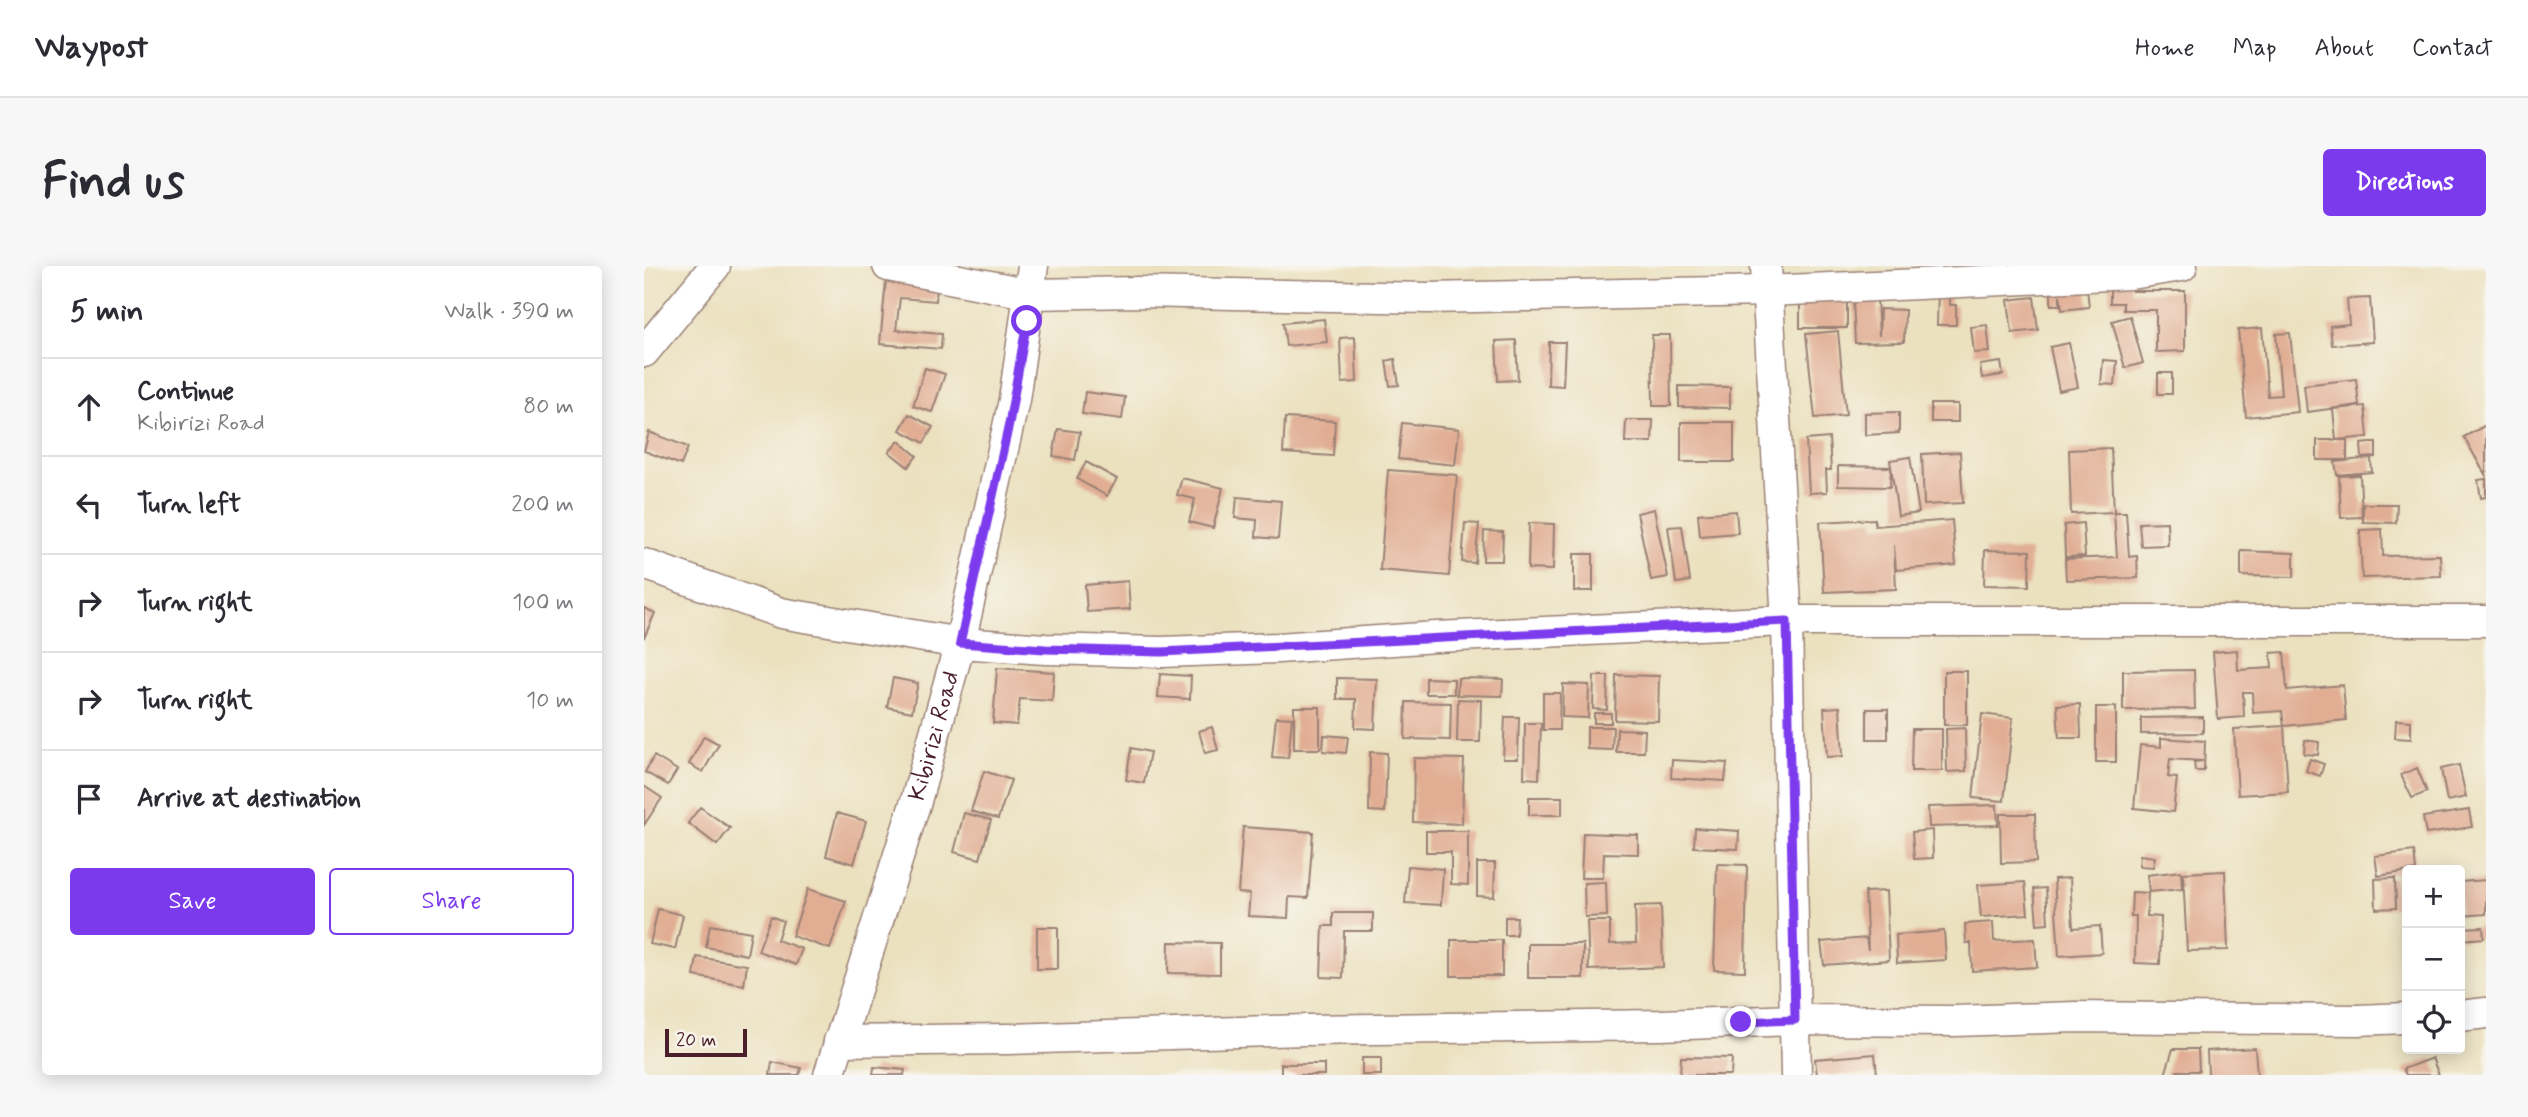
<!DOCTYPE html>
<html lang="en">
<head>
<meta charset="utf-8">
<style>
	:root { --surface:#fff; --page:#f7f7f7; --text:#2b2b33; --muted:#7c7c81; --line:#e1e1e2; --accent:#7c3aed }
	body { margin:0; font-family:Mynerve,sans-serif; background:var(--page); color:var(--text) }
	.controls { position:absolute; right:21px; bottom:21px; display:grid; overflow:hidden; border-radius:7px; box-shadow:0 4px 18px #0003 }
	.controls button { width:63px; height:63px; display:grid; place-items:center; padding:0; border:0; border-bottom:2px solid var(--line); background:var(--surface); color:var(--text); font:35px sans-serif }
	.scale { position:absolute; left:21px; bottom:18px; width:82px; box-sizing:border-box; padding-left:7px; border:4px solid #4a1f2b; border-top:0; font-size:19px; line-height:24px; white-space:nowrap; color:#4a1f2b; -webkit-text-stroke:5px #f7f3e8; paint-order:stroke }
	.stop { position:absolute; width:21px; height:21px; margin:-16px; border:5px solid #7c3aed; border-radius:50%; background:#fff }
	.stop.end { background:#7c3aed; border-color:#fff; box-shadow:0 2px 7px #0008 }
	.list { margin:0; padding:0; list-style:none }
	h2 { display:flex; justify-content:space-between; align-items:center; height:91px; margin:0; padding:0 28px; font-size:30px }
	h2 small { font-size:23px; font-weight:400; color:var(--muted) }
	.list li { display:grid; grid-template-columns:46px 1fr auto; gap:21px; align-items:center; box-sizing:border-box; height:98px; padding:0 28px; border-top:2px solid var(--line) }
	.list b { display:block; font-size:26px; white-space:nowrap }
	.list p { margin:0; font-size:23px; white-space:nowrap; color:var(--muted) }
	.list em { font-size:23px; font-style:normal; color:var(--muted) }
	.actions { display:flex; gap:14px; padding:21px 28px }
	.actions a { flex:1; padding:16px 0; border:2px solid var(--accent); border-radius:7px; text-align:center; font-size:24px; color:var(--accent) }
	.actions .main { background:var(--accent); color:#fff }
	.icon { flex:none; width:38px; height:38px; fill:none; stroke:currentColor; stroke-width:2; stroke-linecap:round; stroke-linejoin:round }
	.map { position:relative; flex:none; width:1842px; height:809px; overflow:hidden; border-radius:7px }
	header { display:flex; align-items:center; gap:42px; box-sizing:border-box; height:98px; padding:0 35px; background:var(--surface); border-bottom:2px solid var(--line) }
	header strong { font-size:33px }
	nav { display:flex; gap:38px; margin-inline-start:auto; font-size:24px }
	.intro { display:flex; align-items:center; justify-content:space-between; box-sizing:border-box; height:168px; padding:0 42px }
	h1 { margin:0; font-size:49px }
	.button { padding:18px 32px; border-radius:7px; background:var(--accent); color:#fff; font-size:24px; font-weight:700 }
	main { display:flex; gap:42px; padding:0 42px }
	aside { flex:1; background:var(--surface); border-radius:7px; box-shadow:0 4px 18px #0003 }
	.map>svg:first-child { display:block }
	.building { fill:#e1ae94 }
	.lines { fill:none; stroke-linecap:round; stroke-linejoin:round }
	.minor-casing { stroke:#9a8075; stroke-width:33 }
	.minor { stroke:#fff; stroke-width:30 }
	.route { stroke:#7c3aed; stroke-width:9 }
	.labels { text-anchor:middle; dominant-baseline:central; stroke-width:5; stroke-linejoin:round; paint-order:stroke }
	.street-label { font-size:24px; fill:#4a1f2b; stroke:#f7f3e8 }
</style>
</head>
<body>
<header>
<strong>Waypost</strong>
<nav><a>Home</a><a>Map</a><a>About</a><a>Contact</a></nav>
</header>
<div class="intro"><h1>Find us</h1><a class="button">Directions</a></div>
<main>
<aside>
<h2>5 min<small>Walk · 390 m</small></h2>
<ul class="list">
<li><svg class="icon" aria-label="ahead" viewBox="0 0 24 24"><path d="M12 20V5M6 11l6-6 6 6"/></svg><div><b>Continue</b><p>Kibirizi Road</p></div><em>80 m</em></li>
<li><svg class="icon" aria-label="left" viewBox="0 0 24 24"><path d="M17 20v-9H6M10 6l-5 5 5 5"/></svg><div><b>Turn left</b></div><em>200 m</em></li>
<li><svg class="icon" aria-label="right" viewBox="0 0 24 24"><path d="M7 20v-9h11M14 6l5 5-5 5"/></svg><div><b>Turn right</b></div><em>100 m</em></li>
<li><svg class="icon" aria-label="right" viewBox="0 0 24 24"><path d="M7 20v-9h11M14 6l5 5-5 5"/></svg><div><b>Turn right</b></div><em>10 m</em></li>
<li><svg class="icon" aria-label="arrive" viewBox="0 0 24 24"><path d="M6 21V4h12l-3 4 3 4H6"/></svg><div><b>Arrive at destination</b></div></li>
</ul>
<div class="actions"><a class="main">Save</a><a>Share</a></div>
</aside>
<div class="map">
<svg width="1842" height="809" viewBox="0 0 1842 809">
	<rect width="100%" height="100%" fill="#f7f3e8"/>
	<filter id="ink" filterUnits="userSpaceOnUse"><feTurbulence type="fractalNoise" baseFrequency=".0143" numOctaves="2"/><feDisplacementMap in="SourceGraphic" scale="14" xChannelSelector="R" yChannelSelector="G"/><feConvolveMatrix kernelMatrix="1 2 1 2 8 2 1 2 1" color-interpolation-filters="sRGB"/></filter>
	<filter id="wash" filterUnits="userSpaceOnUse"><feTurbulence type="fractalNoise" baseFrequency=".00686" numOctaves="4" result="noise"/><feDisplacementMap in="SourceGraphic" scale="28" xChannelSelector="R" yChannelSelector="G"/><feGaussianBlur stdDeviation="1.57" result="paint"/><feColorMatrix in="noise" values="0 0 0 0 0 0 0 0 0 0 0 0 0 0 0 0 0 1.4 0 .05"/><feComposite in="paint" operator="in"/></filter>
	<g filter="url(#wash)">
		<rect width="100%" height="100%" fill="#ebe1bf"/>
		<g id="blocks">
			<path class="building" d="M242,14L293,19L292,35L256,32L252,64L298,68L297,83L236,78Z
				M1488,17V25H1541V85L1512,86V44H1479V37H1466V18Z
				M1306,23V39H1312V59H1293L1294,24Z
				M1443,23L1445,41L1418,44L1416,29V39H1407V26Z
				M1390,31L1394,64L1368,67L1364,34Z
				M1233,32L1235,70L1236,43L1261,44L1260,76L1211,77L1209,33Z
				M1726,32L1729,76L1688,79L1686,60L1705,58L1703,33Z
				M1156,33H1203V62H1156Z
				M1486,50L1499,97L1481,102L1468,55Z
				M680,53L683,76L642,80L639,57Z
				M1343,59L1346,86L1330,87L1327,61Z
				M1618,62L1624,130L1637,129L1632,68L1646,67L1654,146L1602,151L1594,64Z
				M1194,65L1202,149L1171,152L1162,68Z
				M1008,69H1026L1027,140H1009Z
				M711,71L713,116L698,117L696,72Z
				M872,74L874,114L854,115L852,75Z
				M905,76H921L919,120L904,119Z
				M1425,77L1434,121L1415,125L1406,81Z
				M751,93L755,119L746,120L742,95Z
				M1459,94L1473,95L1471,119L1457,118Z
				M1357,96L1359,109L1338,112L1336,99Z
				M281,102L301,108L288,146L269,140Z
				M1514,107H1528V128H1514Z
				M1712,113L1715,139L1663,146L1660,119Z
				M1035,120L1086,121V142L1035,141Z
				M441,126L481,131L478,153L438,148Z
				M1287,138H1314V156H1287Z
				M1721,140L1724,171L1692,174L1689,143Z
				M1255,146V167L1221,169V147Z
				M265,148L289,161L280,177L256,164Z
				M641,152L691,155L689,190L639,187Z
				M982,154H1009L1008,176H981Z
				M1037,156H1090V196H1037Z
				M758,157L815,163L811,199L754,193Z
				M1842,159V210L1820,171Z
				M414,163L436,166L431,194L409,190Z
				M5,166L44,181L37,199L0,185Z
				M1185,172L1187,204H1182L1183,226L1165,227L1162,174Z
				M1673,174H1703V194H1673Z
				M255,175L273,190L264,201L245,186Z
				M1726,177H1732V191L1718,192L1717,178Z
				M1467,182L1470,246L1427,248L1425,184Z
				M1316,186L1319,237L1280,239L1278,188Z
				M1266,191L1275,247L1254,250L1246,194Z
				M1727,192L1728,206L1693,209L1691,196Z
				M442,196L473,213L463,230L433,213Z
				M1194,200L1247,201L1246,221L1194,220Z
				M744,204L813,209L805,310L736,304Z
				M1716,209L1718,251L1697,252L1695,210Z
				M538,212L579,222L569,262L545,256L551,233L533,229Z
				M1842,213V231L1837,232L1834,214Z
				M593,231L637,235L634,273L612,271L613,254L591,252Z
				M1719,238H1753L1752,257L1719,256Z
				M1010,243L1024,311L1007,314L993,247Z
				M1092,245L1094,267L1056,270L1054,248Z
				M1470,246H1482L1485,291L1493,290L1494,312L1422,314L1421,293L1473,291Z
				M1231,253V260L1308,254L1312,299L1252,304L1250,279L1252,323L1180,326L1176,256Z
				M1523,256L1524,279L1497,280L1495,257Z
				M821,257L835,258L831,297L818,296Z
				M885,257L910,258L909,304L884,303Z
				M1439,257L1441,290L1421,291L1420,259Z
				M1038,260L1046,315L1032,317L1024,261Z
				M1738,263L1739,290L1796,289L1797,310L1718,312L1716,264Z
				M840,265L859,266L858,295H839Z
				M1341,284L1386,285L1385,320L1340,319Z
				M1597,285L1650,287V311L1597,310Z
				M930,288H949V325H930Z
				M484,315L486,343L443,346L441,319Z
				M0,342L11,347L0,372Z
				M1593,384L1594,404L1628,402L1627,387L1640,386L1643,424L1699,419L1702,454L1640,460L1644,526L1594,529L1590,463L1640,460L1638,445L1609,447L1608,426H1599L1600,451L1574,453L1569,386Z
				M353,402L410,406L408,435L376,433L373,459L349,457Z
				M1550,404L1551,443L1479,444V405Z
				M1300,405H1323V459H1300Z
				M516,408L547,410L546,433L514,431Z
				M972,409L1015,410L1014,455L971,454Z
				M950,410H964L963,444L949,443Z
				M249,412L274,417L268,446L243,441Z
				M693,412L733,413L731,463L711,462L712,433H693Z
				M782,412L810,413V428H782Z
				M814,412L859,413L858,430L813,429Z
				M919,418L945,419L944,452L918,451Z
				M899,427H916L915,464H899Z
				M814,433L837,434L836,476H813Z
				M762,436L807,437L806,474L761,473Z
				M1436,438L1437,472H1415L1413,439Z
				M650,441H676V483H650Z
				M1196,441L1199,490L1183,491L1180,442Z
				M1452,441H1472V496H1452Z
				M1223,443H1244V473H1223Z
				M950,447H967V457H950Z
				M1338,448L1369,452L1360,535L1329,532Z
				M632,451L648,452L644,492L628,491Z
				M861,451H875L874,493H859Z
				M1559,451V467L1497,468V452Z
				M1752,454L1767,455V473L1751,472Z
				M881,457H897L895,513L880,512Z
				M568,461L574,484L561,487L555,465Z
				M943,461H969L968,484L943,483Z
				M1321,462L1322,505L1303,506L1302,463Z
				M973,463L1001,464L1000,486H972Z
				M1268,463H1298V505H1267Z
				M680,469L704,471L702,487L679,485Z
				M60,470L75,478L59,506L45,498Z
				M1517,472L1561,475L1560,505H1551L1550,496L1559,495L1526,493L1524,511L1533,512L1529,546L1490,542L1496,479L1517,481Z
				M1661,474L1675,476L1674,489L1660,488Z
				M487,482L506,486L500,517L482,514Z
				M726,486L743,487L741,546L725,545Z
				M10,490L33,504L24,519L1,506Z
				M770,492L820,493L818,558L769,556Z
				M1666,493L1680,498L1676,510L1662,505Z
				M1028,494L1083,497L1081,515L1027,512Z
				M1815,499L1822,531L1803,535L1797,503Z
				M1773,502L1783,526L1768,532L1757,509Z
				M340,505L367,514L354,553L327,545Z
				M0,520L18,532L0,559Z
				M885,531H918V549H885Z
				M1353,539L1354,559L1285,561L1284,541Z
				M56,541L86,562L73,579L44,557Z
				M1825,544L1828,561L1782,568L1779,551Z
				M193,547L222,555L210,598L182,590Z
				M320,547L347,554L336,593L310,586Z
				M1356,548H1391L1392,596L1357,597Z
				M599,561L669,566L664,632L645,631L644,652L604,650L606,628L594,627Z
				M1051,562L1095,565L1094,583L1050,581Z
				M1288,564L1289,592L1270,593L1268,566Z
				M782,565H824V619L807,618V586H782Z
				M939,567L994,569V588L960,587L959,612H937Z
				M1770,585L1772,604L1734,610L1731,590Z
				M1496,589L1511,591L1509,601L1495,600Z
				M833,597H851L850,631L833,630Z
				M1073,598L1103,599L1101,705L1070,704Z
				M764,600L799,603L797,639L761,637Z
				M1537,605L1538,623L1505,626L1503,609Z
				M1581,605L1584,684L1543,685L1539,607Z
				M1426,612L1429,662L1456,660L1458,687L1415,690L1410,613Z
				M1751,612L1752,642L1732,643L1731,613Z
				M1842,614V648L1816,650V616Z
				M962,616L963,650L941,651L940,617Z
				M1381,616L1384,648L1337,651L1334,619Z
				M1402,622L1404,657L1393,658L1390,623Z
				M164,623L202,635L186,683L148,670Z
				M1242,625L1245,694L1180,699L1177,676L1222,672L1224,684L1221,626Z
				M1488,626L1504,627L1503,650L1517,651L1516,698L1491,697L1492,650H1487Z
				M1017,639L1019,701L945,704L943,655H966V678L992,677L991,640Z
				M14,643L39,649L31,683L6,678Z
				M689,647H729V665H700L699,712L677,711L679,660H689Z
				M127,650L139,655L133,674L158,683L152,699L114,685Z
				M861,651H873L872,669H861Z
				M1349,656L1350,675L1391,673L1393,701L1328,705L1327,677H1322L1321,658Z
				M66,659L107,666L103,689L62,681Z
				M393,661H414V703H393Z
				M1839,661L1840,672L1817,674L1816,662Z
				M1300,665L1302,694L1253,697L1252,669Z
				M807,674H858V710H807Z
				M525,676L576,677V708L524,707Z
				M884,678H939V712H884Z
				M53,691L103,699L100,719L50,710Z
				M1611,782L1613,809H1564L1563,785Z
				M1529,783H1554L1555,805H1533L1534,809H1521Z
				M1231,788L1233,809H1173L1171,793Z
				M1037,791L1088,792L1087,809H1036Z
				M718,792H737V809H718Z
				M1788,792L1795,809H1762L1759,803Z
				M128,796L157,802L155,809H126Z
				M637,798H680V809H637Z
				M230,801L261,804L260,809H229Z"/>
		</g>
	</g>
	<g filter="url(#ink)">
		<use href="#blocks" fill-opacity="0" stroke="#9a8075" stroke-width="2"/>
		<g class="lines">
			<defs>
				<g id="minor">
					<path d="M244,0L387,28L493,26L784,32L1123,25L1487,8L1538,0"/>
					<path d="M1122,0L1143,355L1152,809"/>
					<path d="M0,86L71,0"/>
					<path d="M0,298L137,347L316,377L401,383L517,386L634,382L792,371L1143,355H1842"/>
					<path d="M1816,750L1842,747"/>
					<path d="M195,775L364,773L662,764L1017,759L1151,754L1311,755L1431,751L1713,754L1763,752"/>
					<path id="s1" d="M185,809L272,535L316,377L370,134L389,0"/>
				</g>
			</defs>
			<use href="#minor" class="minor-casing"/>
			<use href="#minor" class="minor"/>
		</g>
	</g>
	<g class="lines" filter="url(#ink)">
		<path class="route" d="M383,55L365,158L316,377L401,383L517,386L1143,355L1151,754L1097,756"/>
	</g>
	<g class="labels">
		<g class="street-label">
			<text stroke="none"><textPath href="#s1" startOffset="355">Kibirizi Road</textPath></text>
		</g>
	</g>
</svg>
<div class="controls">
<button>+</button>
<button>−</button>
<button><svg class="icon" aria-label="locate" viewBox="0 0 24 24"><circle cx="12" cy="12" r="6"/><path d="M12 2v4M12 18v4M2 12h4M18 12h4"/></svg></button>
</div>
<div class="scale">20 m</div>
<div class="stop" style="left:383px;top:55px"></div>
<div class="stop end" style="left:1097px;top:756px"></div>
</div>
</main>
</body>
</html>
